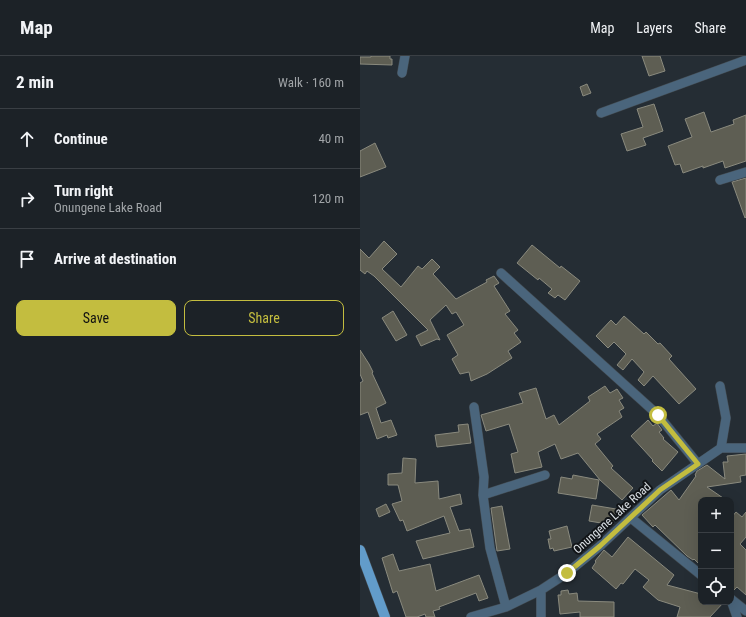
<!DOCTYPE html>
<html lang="en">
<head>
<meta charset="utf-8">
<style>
	:root { --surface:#1c2227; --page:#292f33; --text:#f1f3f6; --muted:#a0a4a7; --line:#3a3f44; --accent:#c3bd3f }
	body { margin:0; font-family:"Roboto Condensed",sans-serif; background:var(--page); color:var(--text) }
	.controls { position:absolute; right:12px; bottom:12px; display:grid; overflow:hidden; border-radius:8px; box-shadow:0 4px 16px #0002 }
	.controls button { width:36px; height:36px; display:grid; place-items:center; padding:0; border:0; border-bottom:1px solid var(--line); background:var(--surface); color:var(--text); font:20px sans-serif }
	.stop { position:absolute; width:12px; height:12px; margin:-9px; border:3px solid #c3bd3f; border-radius:50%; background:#fff }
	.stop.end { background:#c3bd3f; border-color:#fff; box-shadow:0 1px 4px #0008 }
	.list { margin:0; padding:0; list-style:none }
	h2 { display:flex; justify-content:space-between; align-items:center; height:52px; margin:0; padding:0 16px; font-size:17px }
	h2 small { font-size:13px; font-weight:400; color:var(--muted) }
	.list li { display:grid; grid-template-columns:26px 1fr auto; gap:12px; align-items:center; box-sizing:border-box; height:60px; padding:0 16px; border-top:1px solid var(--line) }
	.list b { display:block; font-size:15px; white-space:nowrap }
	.list p { margin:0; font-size:13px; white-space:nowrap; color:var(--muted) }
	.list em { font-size:13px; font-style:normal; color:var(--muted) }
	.actions { display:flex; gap:8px; padding:12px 16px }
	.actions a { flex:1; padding:9px 0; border:1px solid var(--accent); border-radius:8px; text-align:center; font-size:14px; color:var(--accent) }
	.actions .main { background:var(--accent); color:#111 }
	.icon { flex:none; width:22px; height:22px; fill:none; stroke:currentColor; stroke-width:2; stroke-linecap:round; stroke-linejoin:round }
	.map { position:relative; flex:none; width:386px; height:561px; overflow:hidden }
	header { display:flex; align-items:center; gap:24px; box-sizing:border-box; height:56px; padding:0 20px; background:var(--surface); border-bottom:1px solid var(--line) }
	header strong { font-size:19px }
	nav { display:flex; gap:22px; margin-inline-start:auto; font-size:14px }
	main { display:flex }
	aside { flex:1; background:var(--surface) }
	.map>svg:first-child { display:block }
	.building { fill:#5e5e53; stroke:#8a8a7e }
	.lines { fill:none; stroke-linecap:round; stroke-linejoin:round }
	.minor-casing { stroke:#424a50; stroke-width:10 }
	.primary-casing { stroke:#424a50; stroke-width:11 }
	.minor { stroke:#4a657c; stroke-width:9 }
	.primary { stroke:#629cca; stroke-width:10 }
	.route { stroke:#c3bd3f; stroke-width:5 }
	.labels { text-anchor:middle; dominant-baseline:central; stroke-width:4; stroke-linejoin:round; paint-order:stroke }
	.street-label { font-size:12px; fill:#dbe0e5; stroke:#121518 }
</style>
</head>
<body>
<header>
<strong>Map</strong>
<nav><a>Map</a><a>Layers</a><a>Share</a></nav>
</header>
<main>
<aside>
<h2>2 min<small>Walk · 160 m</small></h2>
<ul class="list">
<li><svg class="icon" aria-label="ahead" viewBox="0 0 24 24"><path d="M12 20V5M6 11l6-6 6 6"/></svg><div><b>Continue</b></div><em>40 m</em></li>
<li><svg class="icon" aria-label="right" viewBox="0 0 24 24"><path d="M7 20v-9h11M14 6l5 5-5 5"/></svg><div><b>Turn right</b><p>Onungene Lake Road</p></div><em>120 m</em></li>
<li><svg class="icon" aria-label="arrive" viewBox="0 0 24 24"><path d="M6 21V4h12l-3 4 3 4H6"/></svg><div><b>Arrive at destination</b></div></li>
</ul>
<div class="actions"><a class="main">Save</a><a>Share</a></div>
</aside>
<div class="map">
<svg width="386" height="561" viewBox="0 0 386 561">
	<rect width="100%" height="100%" fill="#252d34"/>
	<path class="building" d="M11,0H30V3H32V9L0,8V1H11Z
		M282,0H300L305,15L289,20Z
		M227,28L231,37L223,40L220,31Z
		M294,48L303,75L283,82L286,89L267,95L261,78L283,71L277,53Z
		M344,56L351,76L374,68L373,64L386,59V105L365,112L363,105L343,112V110L323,117L320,108L315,109L308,90L332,81L325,63Z
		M15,87L26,111L0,121V95Z
		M386,122V161L385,162L372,126Z
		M24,185L37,198L22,213L41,231L58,210L62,213L72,203L80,211L73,218L96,243L127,226L126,224L134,220L139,227L134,230L150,255L145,258L158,274L154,277L161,286L148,295L152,302L127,318L111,325L109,316L100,318L92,303L98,299L87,279L104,269L96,256L92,258L86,249L70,264L80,284L77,283L61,290L56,280L68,274L14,220L7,215L5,218L0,214V193L9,202Z
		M172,189L200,212L201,210L220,225L205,244L198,239L195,242L188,237L192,233L179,222L178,224L157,207Z
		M33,255L47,279L36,285L22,262Z
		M264,260L284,278L286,276L298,288L300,287L312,300L309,303L336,333L319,348L293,320L284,330L278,324L284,316L272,303L263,314L257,309L266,298L254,286L248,292L236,280L251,264L256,269Z
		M0,294L9,308L13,316L12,317L26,347L16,352L21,367L31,364L37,379L28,382L27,379L17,383L8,356L0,359V327L3,325L0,318Z
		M245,330L250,337L257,333L263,342L259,344L264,352L259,355L262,361L237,378L241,383L235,388L253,410L251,412L273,432L262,444L240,424L218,397L201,403L195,388L178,396L182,411L155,417L151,398L158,396L149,368L126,375L121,359L163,347L159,337L176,332L186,363L194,359L199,369L230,345L228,341Z
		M288,364L293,370L297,367L302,374L299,376L304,382L303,383L318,396L302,415L292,405L293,404L271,380Z
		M108,368L111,387L77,391L75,379L99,376L98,369Z
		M386,398V419L380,420L381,426L347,431L366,444H341V510L334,503L333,504L327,500L295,469L293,471L282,459L311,434L319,444L336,420L335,419L337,415L347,409L365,423L363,406H368L367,400Z
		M43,402L56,403L55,427L78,425L79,443L100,438L102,448L90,451L99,475L110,473L114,491L63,503L56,485L90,477L84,460L47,475L43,464L40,465L32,448L42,445L38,429H28V418L42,417Z
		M213,419L239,424L236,443L198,437L201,421L212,423Z
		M26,448L30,456L19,461L16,453Z
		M232,449L256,453L253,469L229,465Z
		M142,450L150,493L137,495L131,452Z
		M376,456L382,461L386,456V481L380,488L386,494V539L377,531L371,537V462Z
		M207,470L212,491L194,495L193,492L190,493L188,483H191L189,475Z
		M268,481L314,519L307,529L341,538V546H364L350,561H317L320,551L298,544L283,531L289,524L275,513L263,528L261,527L256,533L232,512L236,506L235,505L244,494L252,501Z
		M33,498L39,515L70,508L76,535L119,519L128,542L119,545L116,537L79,551L80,553L73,555L75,561H66L65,558L57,561H46L37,535L33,537L22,502Z
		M208,534L209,538L217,537L218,545L254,546V561H220V556L200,558L198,539H201V535Z"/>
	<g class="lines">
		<defs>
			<path id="minor" d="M42,17L45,0
				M241,57L386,4
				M360,124L386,116
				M141,217L298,359L338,408
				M360,330L366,362L361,392
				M114,351L124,421L123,439L130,492L146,551
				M361,392H386
				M123,439L185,419
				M271,462L341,519
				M181,534V561
				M371,543L386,555
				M371,544L377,561
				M111,561L146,551L181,534L207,517L240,490L300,434L361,392"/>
			<path id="primary" d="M0,494L25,561"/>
		</defs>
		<use href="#minor" class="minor-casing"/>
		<use href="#primary" class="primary-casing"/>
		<use href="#minor" class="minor"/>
		<use href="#primary" class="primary"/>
	</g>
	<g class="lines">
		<path class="route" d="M207,517L240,490L300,434L338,408L298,359"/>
	</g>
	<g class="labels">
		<g class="street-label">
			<text transform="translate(252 462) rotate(-42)">Onungene Lake Road</text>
		</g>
	</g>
</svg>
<div class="controls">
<button>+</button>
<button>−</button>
<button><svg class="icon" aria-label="locate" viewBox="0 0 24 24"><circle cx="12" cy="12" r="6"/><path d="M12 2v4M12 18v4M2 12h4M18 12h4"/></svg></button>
</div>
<div class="stop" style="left:298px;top:359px"></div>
<div class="stop end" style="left:207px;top:517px"></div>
</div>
</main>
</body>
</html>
